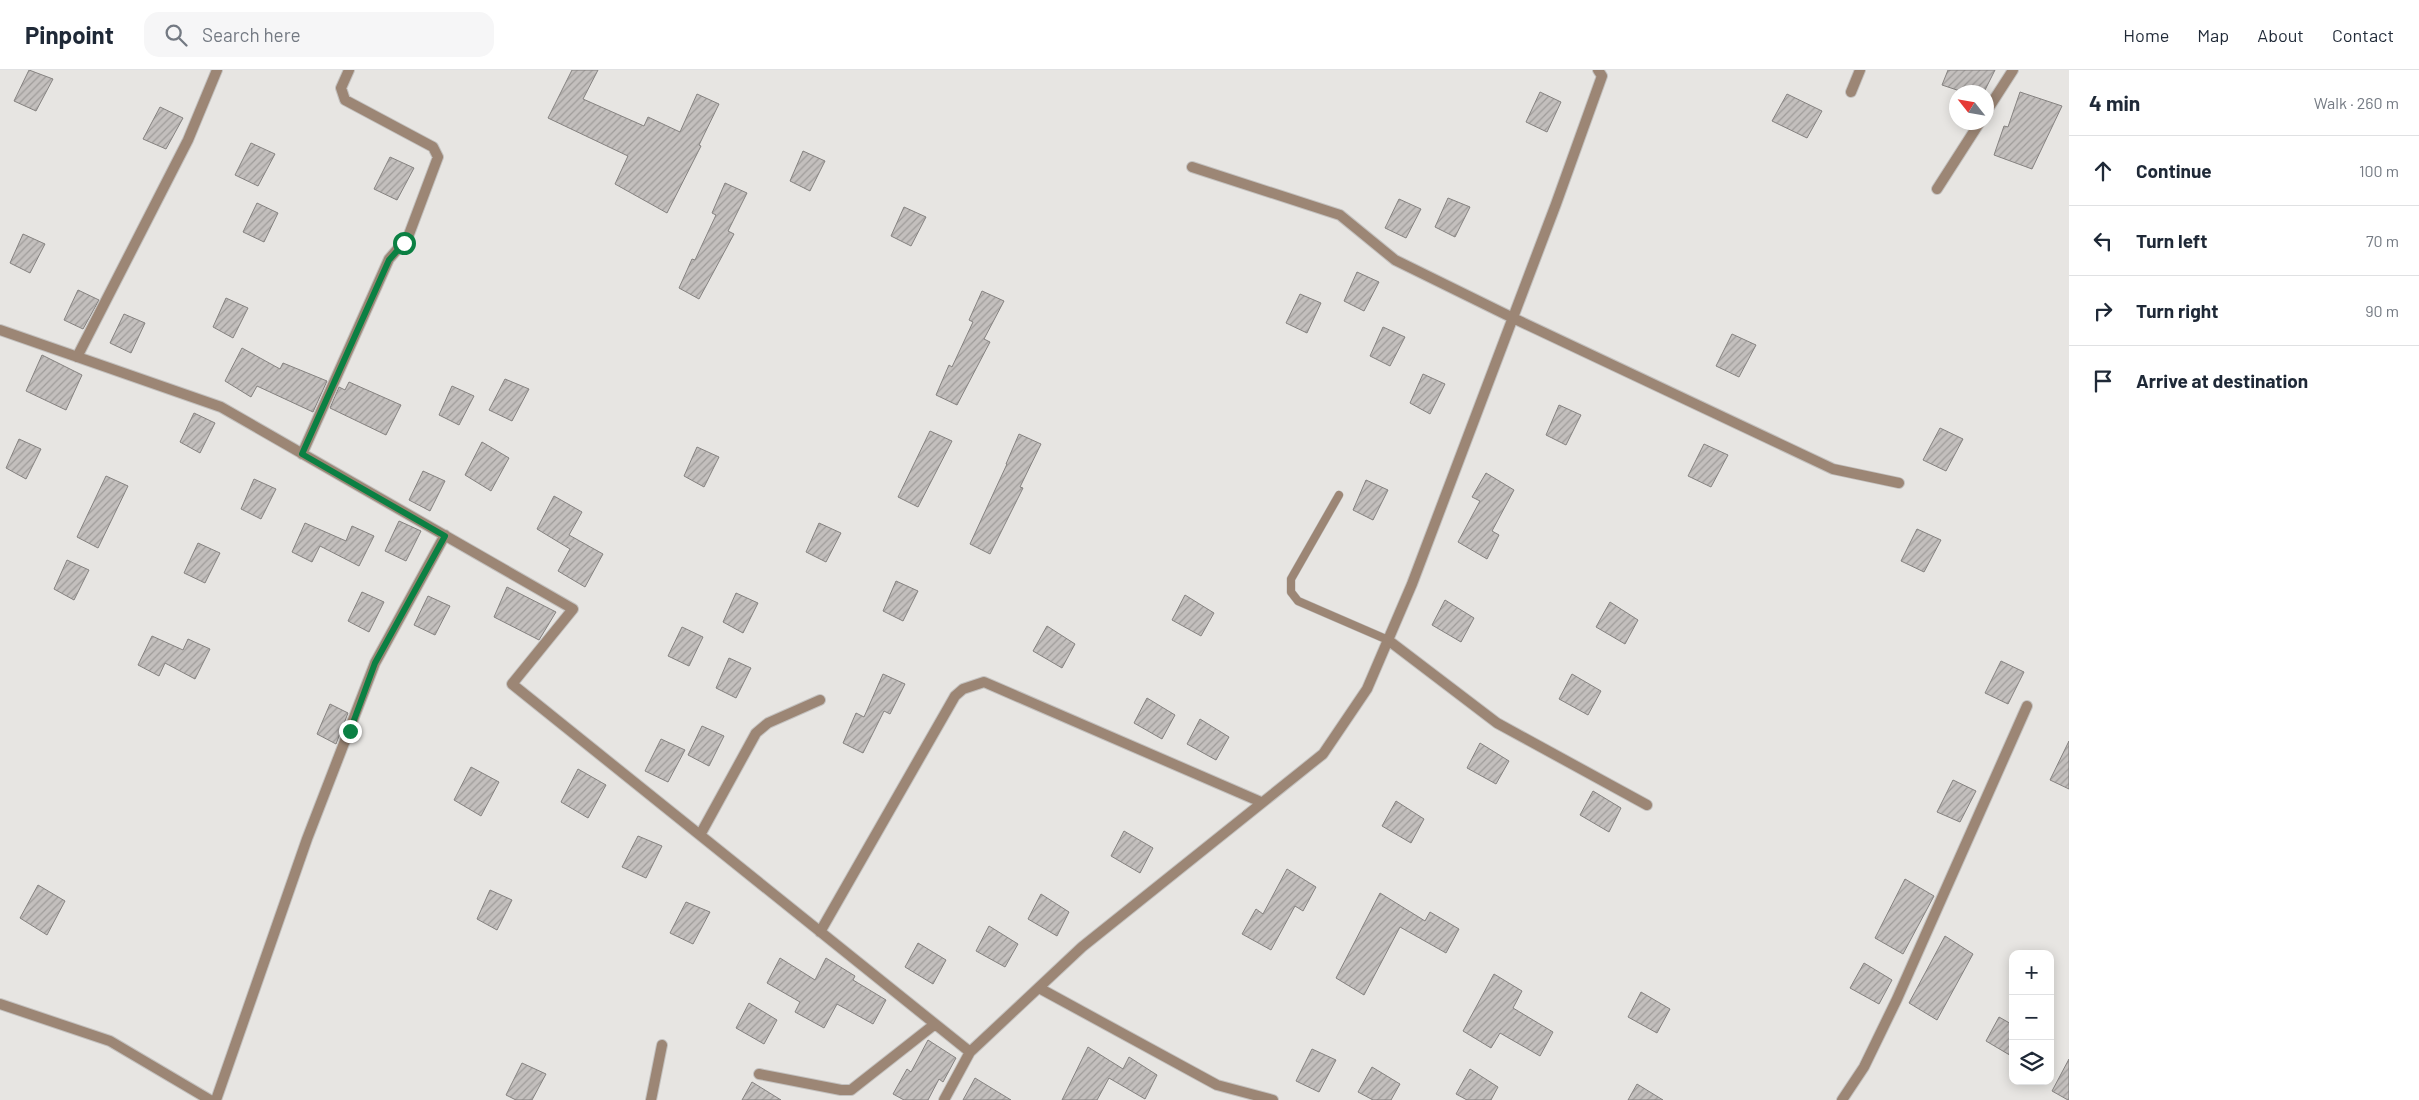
<!DOCTYPE html>
<html lang="en">
<head>
<meta charset="utf-8">
<style>
	:root { --surface:#fff; --page:#f6f6f7; --text:#1f2937; --muted:#747a83; --line:#e0e1e3 }
	body { margin:0; font-family:Barlow,sans-serif; background:var(--page); color:var(--text) }
	.controls { position:absolute; right:15px; bottom:15px; display:grid; overflow:hidden; border-radius:10px; box-shadow:0 2px 12px #0003 }
	.controls button { width:45px; height:45px; display:grid; place-items:center; padding:0; border:0; border-bottom:1px solid var(--line); background:var(--surface); color:var(--text); font:25px sans-serif }
	.compass { position:absolute; left:1949px; top:15px; width:45px; height:45px; border-radius:50%; background:var(--surface); box-shadow:0 2px 12px #0003; rotate:301deg }
	.stop { position:absolute; width:15px; height:15px; margin:-11px; border:4px solid #0b8043; border-radius:50%; background:#fff }
	.stop.end { background:#0b8043; border-color:#fff; box-shadow:0 1px 5px #0008 }
	.list { margin:0; padding:0; list-style:none }
	h2 { display:flex; justify-content:space-between; align-items:center; height:65px; margin:0; padding:0 20px; font-size:21px }
	h2 small { font-size:16px; font-weight:400; color:var(--muted) }
	.list li { display:grid; grid-template-columns:32px 1fr auto; gap:15px; align-items:center; box-sizing:border-box; height:70px; padding:0 20px; border-top:1px solid var(--line) }
	.list b { display:block; font-size:19px; white-space:nowrap }
	.list em { font-size:16px; font-style:normal; color:var(--muted) }
	.icon { flex:none; width:28px; height:28px; fill:none; stroke:currentColor; stroke-width:2; stroke-linecap:round; stroke-linejoin:round }
	.map { position:relative; flex:none; width:2069px; height:1030px; overflow:hidden }
	header { display:flex; align-items:center; gap:30px; box-sizing:border-box; height:70px; padding:0 25px; background:var(--surface); border-bottom:1px solid var(--line) }
	header strong { font-size:24px }
	nav { display:flex; gap:28px; margin-inline-start:auto; font-size:18px }
	.search { width:350px; height:45px; background:var(--page); display:flex; align-items:center; gap:12px; box-sizing:border-box; padding:0 18px; border-radius:15px; color:var(--muted); font-size:19px }
	main { display:flex }
	aside { flex:1; background:var(--surface) }
	.map>svg:first-child { display:block }
	.building { fill:url(#building-hatch); stroke:#858280 }
	.lines { fill:none; stroke-linecap:round; stroke-linejoin:round }
	.lane-casing { stroke:#c3c1bf; stroke-width:9 }
	.street-casing { stroke:#c3c1bf; stroke-width:12 }
	.lane { stroke:#9c8675; stroke-width:8 }
	.street { stroke:#9c8675; stroke-width:10 }
	.route { stroke:#0b8043; stroke-width:6 }
</style>
</head>
<body>
<header>
<strong>Pinpoint</strong>
<div class="search"><svg class="icon" aria-label="search" viewBox="0 0 24 24"><circle cx="10" cy="10" r="6"/><path d="M15 15l6 6"/></svg>Search here</div>
<nav><a>Home</a><a>Map</a><a>About</a><a>Contact</a></nav>
</header>
<main>
<div class="map">
<svg width="2069" height="1030" viewBox="0 0 2069 1030">
	<defs>
		<pattern id="building-hatch" width="6" height="6" patternUnits="userSpaceOnUse" patternTransform="scale(1.25)"><rect width="6" height="6" fill="#c3bfbd"/><path d="M-1 1l2-2M0 6l6-6M5 7l2-2" fill="none" stroke="#9f9c9a"/></pattern>
	</defs>
	<rect width="100%" height="100%" fill="#e7e5e2"/>
	<path class="building" d="M29,0L53,9L36,41L14,31Z
		M572,0H598L583,29L644,56L648,47L680,62L697,24L719,34L699,75L701,76L667,143L615,114L628,86L548,48Z
		M1948,0H1995L1984,22H1963L1942,15Z
		M1540,22L1561,32L1547,62L1526,52Z
		M2020,22L2062,36L2032,99L1994,85L2004,56L2008,57Z
		M1787,24L1822,41L1807,68L1772,51Z
		M160,37L183,48L166,79L143,69Z
		M251,73L275,84L258,116L235,105Z
		M803,81L825,91L810,121L790,111Z
		M390,87L414,98L397,130L374,119Z
		M725,113L747,123L728,161L734,164L699,229L679,218L692,189L695,190L716,145L712,143Z
		M1448,128L1470,137L1455,167L1435,157Z
		M1399,129L1421,139L1406,168L1385,158Z
		M257,133L278,143L264,172L243,162Z
		M904,137L926,147L911,176L891,166Z
		M23,164L45,174L30,203L10,193Z
		M1357,202L1379,212L1364,241L1344,231Z
		M78,220L99,230L83,259L64,250Z
		M982,221L1004,231L984,269L990,272L957,335L936,325L949,295L952,297L973,252L969,250Z
		M1300,224L1321,233L1307,263L1286,253Z
		M226,228L248,238L233,268L213,257Z
		M124,244L145,253L131,283L110,273Z
		M1383,257L1405,267L1390,296L1370,286Z
		M1732,264L1756,275L1739,307L1716,296Z
		M242,278L280,299L283,293L327,311L313,342L257,316L251,327L225,311Z
		M42,285L82,305L66,340L26,321Z
		M1423,304L1445,314L1430,344L1410,333Z
		M505,309L529,319L512,351L489,340Z
		M349,312L401,335L386,365L330,338L339,317L345,320Z
		M452,316L474,326L459,355L439,345Z
		M1559,335L1581,345L1566,375L1546,365Z
		M194,343L215,353L200,383L180,372Z
		M1940,358L1963,369L1946,401L1923,390Z
		M930,361L952,371L918,437L898,427Z
		M1019,364L1041,374L1020,417L1023,418L990,484L970,474L1007,394H1006Z
		M19,369L41,379L26,409L6,398Z
		M482,372L509,388L491,421L465,405Z
		M1704,374L1728,385L1711,417L1688,406Z
		M697,377L719,387L704,417L684,406Z
		M423,401L445,411L430,441L409,430Z
		M1486,403L1514,420L1492,461L1499,465L1487,489L1458,472L1480,431L1472,427Z
		M106,406L128,416L98,478L77,467Z
		M254,409L276,419L261,449L241,439Z
		M1366,410L1388,420L1373,450L1353,440Z
		M554,426L582,442L569,465L603,484L585,517L558,501L570,479L537,459Z
		M399,451L421,461L406,491L385,481Z
		M305,453L346,471L352,456L374,466L359,496L320,476L312,492L292,482Z
		M819,453L841,463L826,492L806,482Z
		M1917,459L1941,470L1924,502L1901,491Z
		M198,473L220,483L205,513L184,503Z
		M67,490L89,500L74,530L54,519Z
		M896,511L918,521L903,551L883,541Z
		M507,517L556,542L539,570L494,547Z
		M362,522L384,532L369,562L348,551Z
		M736,523L758,533L743,563L723,552Z
		M1185,525L1214,543L1201,566L1172,550Z
		M428,526L450,536L435,565L414,555Z
		M1445,530L1474,548L1461,572L1432,555Z
		M1610,532L1638,550L1625,574L1596,557Z
		M1047,556L1075,574L1062,598L1033,581Z
		M682,557L703,567L689,596L668,586Z
		M152,566L183,580L188,569L210,579L195,609L165,593L159,606L138,595Z
		M729,588L751,598L736,628L716,618Z
		M2001,591L2024,602L2008,634L1985,623Z
		M883,604L905,614L890,644L884,641L863,683L843,673L856,643L864,647Z
		M1572,604L1601,621L1588,645L1559,629Z
		M1147,628L1175,645L1162,669L1134,653Z
		M330,634L348,643L336,674L317,664Z
		M1200,649L1229,667L1216,690L1187,674Z
		M702,656L724,666L709,696L688,685Z
		M661,669L685,680L668,712L645,701Z
		M2069,671V719L2050,710Z
		M1480,673L1509,691L1496,714L1467,698Z
		M471,697L499,712L481,746L454,730Z
		M578,699L606,715L588,748L561,732Z
		M1953,710L1976,721L1960,752L1937,742Z
		M1593,721L1621,738L1609,762L1580,745Z
		M1396,731L1424,749L1411,773L1382,756Z
		M1124,761L1153,778L1140,803L1111,786Z
		M638,766L662,776L646,808L622,797Z
		M1287,799L1316,817L1303,841L1295,836L1271,880L1242,864L1256,839L1263,844Z
		M1905,809L1934,826L1903,884L1875,868Z
		M38,815L65,831L47,865L20,848Z
		M490,820L512,830L497,860L477,849Z
		M1380,823L1425,851L1430,842L1459,859L1446,883L1400,857L1364,925L1336,908Z
		M1041,824L1069,842L1057,866L1028,849Z
		M686,832L710,842L693,874L670,863Z
		M989,856L1018,874L1005,897L976,881Z
		M1945,866L1973,884L1937,950L1909,933Z
		M918,873L946,890L933,914L905,897Z
		M780,888L815,910L826,888L855,906L853,910L886,930L873,954L837,934L824,958L795,942L800,932L767,913Z
		M1864,893L1892,910L1879,934L1850,918Z
		M1494,904L1522,921L1513,938L1553,962L1540,986L1500,963L1491,978L1463,961Z
		M1641,922L1670,939L1657,963L1628,947Z
		M749,933L777,950L764,974L736,958Z
		M1999,947L2013,955V987L1986,971Z
		M928,970L956,988L943,1012L939,1009L928,1030H904L893,1024L907,999L911,1002Z
		M1088,977L1123,999L1129,987L1157,1005L1145,1029L1109,1008L1097,1030H1062Z
		M1312,979L1336,990L1319,1022L1296,1011Z
		M2069,989V1030H2068L2052,1021Z
		M522,993L546,1004L532,1030H516L506,1025Z
		M1372,997L1400,1014L1391,1030H1373L1358,1022Z
		M1470,999L1498,1017L1491,1030H1467L1456,1024Z
		M975,1008L1011,1030H963Z
		M752,1012L781,1030H742Z
		M1637,1014L1663,1030H1628Z"/>
	<g class="lines">
		<defs>
			<path id="lane" d="M1339,425L1291,509V522L1298,531L1388,570"/>
			<path id="street" d="M1851,22L1860,0
				M1986,42L2013,0
				M1192,97L1340,145L1395,190L1513,248L1833,399L1899,413
				M1937,119L1980,52
				M0,260L221,337L573,539L512,614L970,982
				M77,287L188,70L217,0
				M302,384L389,189L408,167L438,87L433,77L345,30L341,18L349,0
				M1388,570L1497,653L1647,735
				M700,765L756,663L768,653L820,630
				M820,862L955,626L963,619L984,612L1261,732
				M1039,918L1217,1015L1273,1030
				M0,934L110,971L210,1030
				M759,1004L841,1020H851L935,954
				M216,1030L307,769L375,593L445,465
				M651,1030L662,975
				M944,1030L970,982L1082,877L1323,684L1367,619L1412,514L1556,134L1602,6L1598,0
				M1842,1030L1864,997L1897,929L2027,636"/>
		</defs>
		<use href="#lane" class="lane-casing"/>
		<use href="#street" class="street-casing"/>
		<use href="#lane" class="lane"/>
		<use href="#street" class="street"/>
	</g>
	<g class="lines">
		<path class="route" d="M350,661L375,593L445,466L302,384L389,190L404,173"/>
	</g>
</svg>
<div class="controls">
<button>+</button>
<button>−</button>
<button><svg class="icon" aria-label="layers" viewBox="0 0 24 24"><path d="M12 4l9 5-9 5-9-5zM3 14l9 5 9-5"/></svg></button>
</div>
<svg class="compass" viewBox="-18 -18 36 36"><path d="M0-13l5 13h-10z" fill="#e53935"/><path d="M0 13l5-13h-10z" fill="#747a83"/></svg>
<div class="stop" style="left:404px;top:173px"></div>
<div class="stop end" style="left:350px;top:661px"></div>
</div>
<aside>
<h2>4 min<small>Walk · 260 m</small></h2>
<ul class="list">
<li><svg class="icon" aria-label="ahead" viewBox="0 0 24 24"><path d="M12 20V5M6 11l6-6 6 6"/></svg><div><b>Continue</b></div><em>100 m</em></li>
<li><svg class="icon" aria-label="left" viewBox="0 0 24 24"><path d="M17 20v-9H6M10 6l-5 5 5 5"/></svg><div><b>Turn left</b></div><em>70 m</em></li>
<li><svg class="icon" aria-label="right" viewBox="0 0 24 24"><path d="M7 20v-9h11M14 6l5 5-5 5"/></svg><div><b>Turn right</b></div><em>90 m</em></li>
<li><svg class="icon" aria-label="arrive" viewBox="0 0 24 24"><path d="M6 21V4h12l-3 4 3 4H6"/></svg><div><b>Arrive at destination</b></div></li>
</ul>
</aside>
</main>
</body>
</html>
